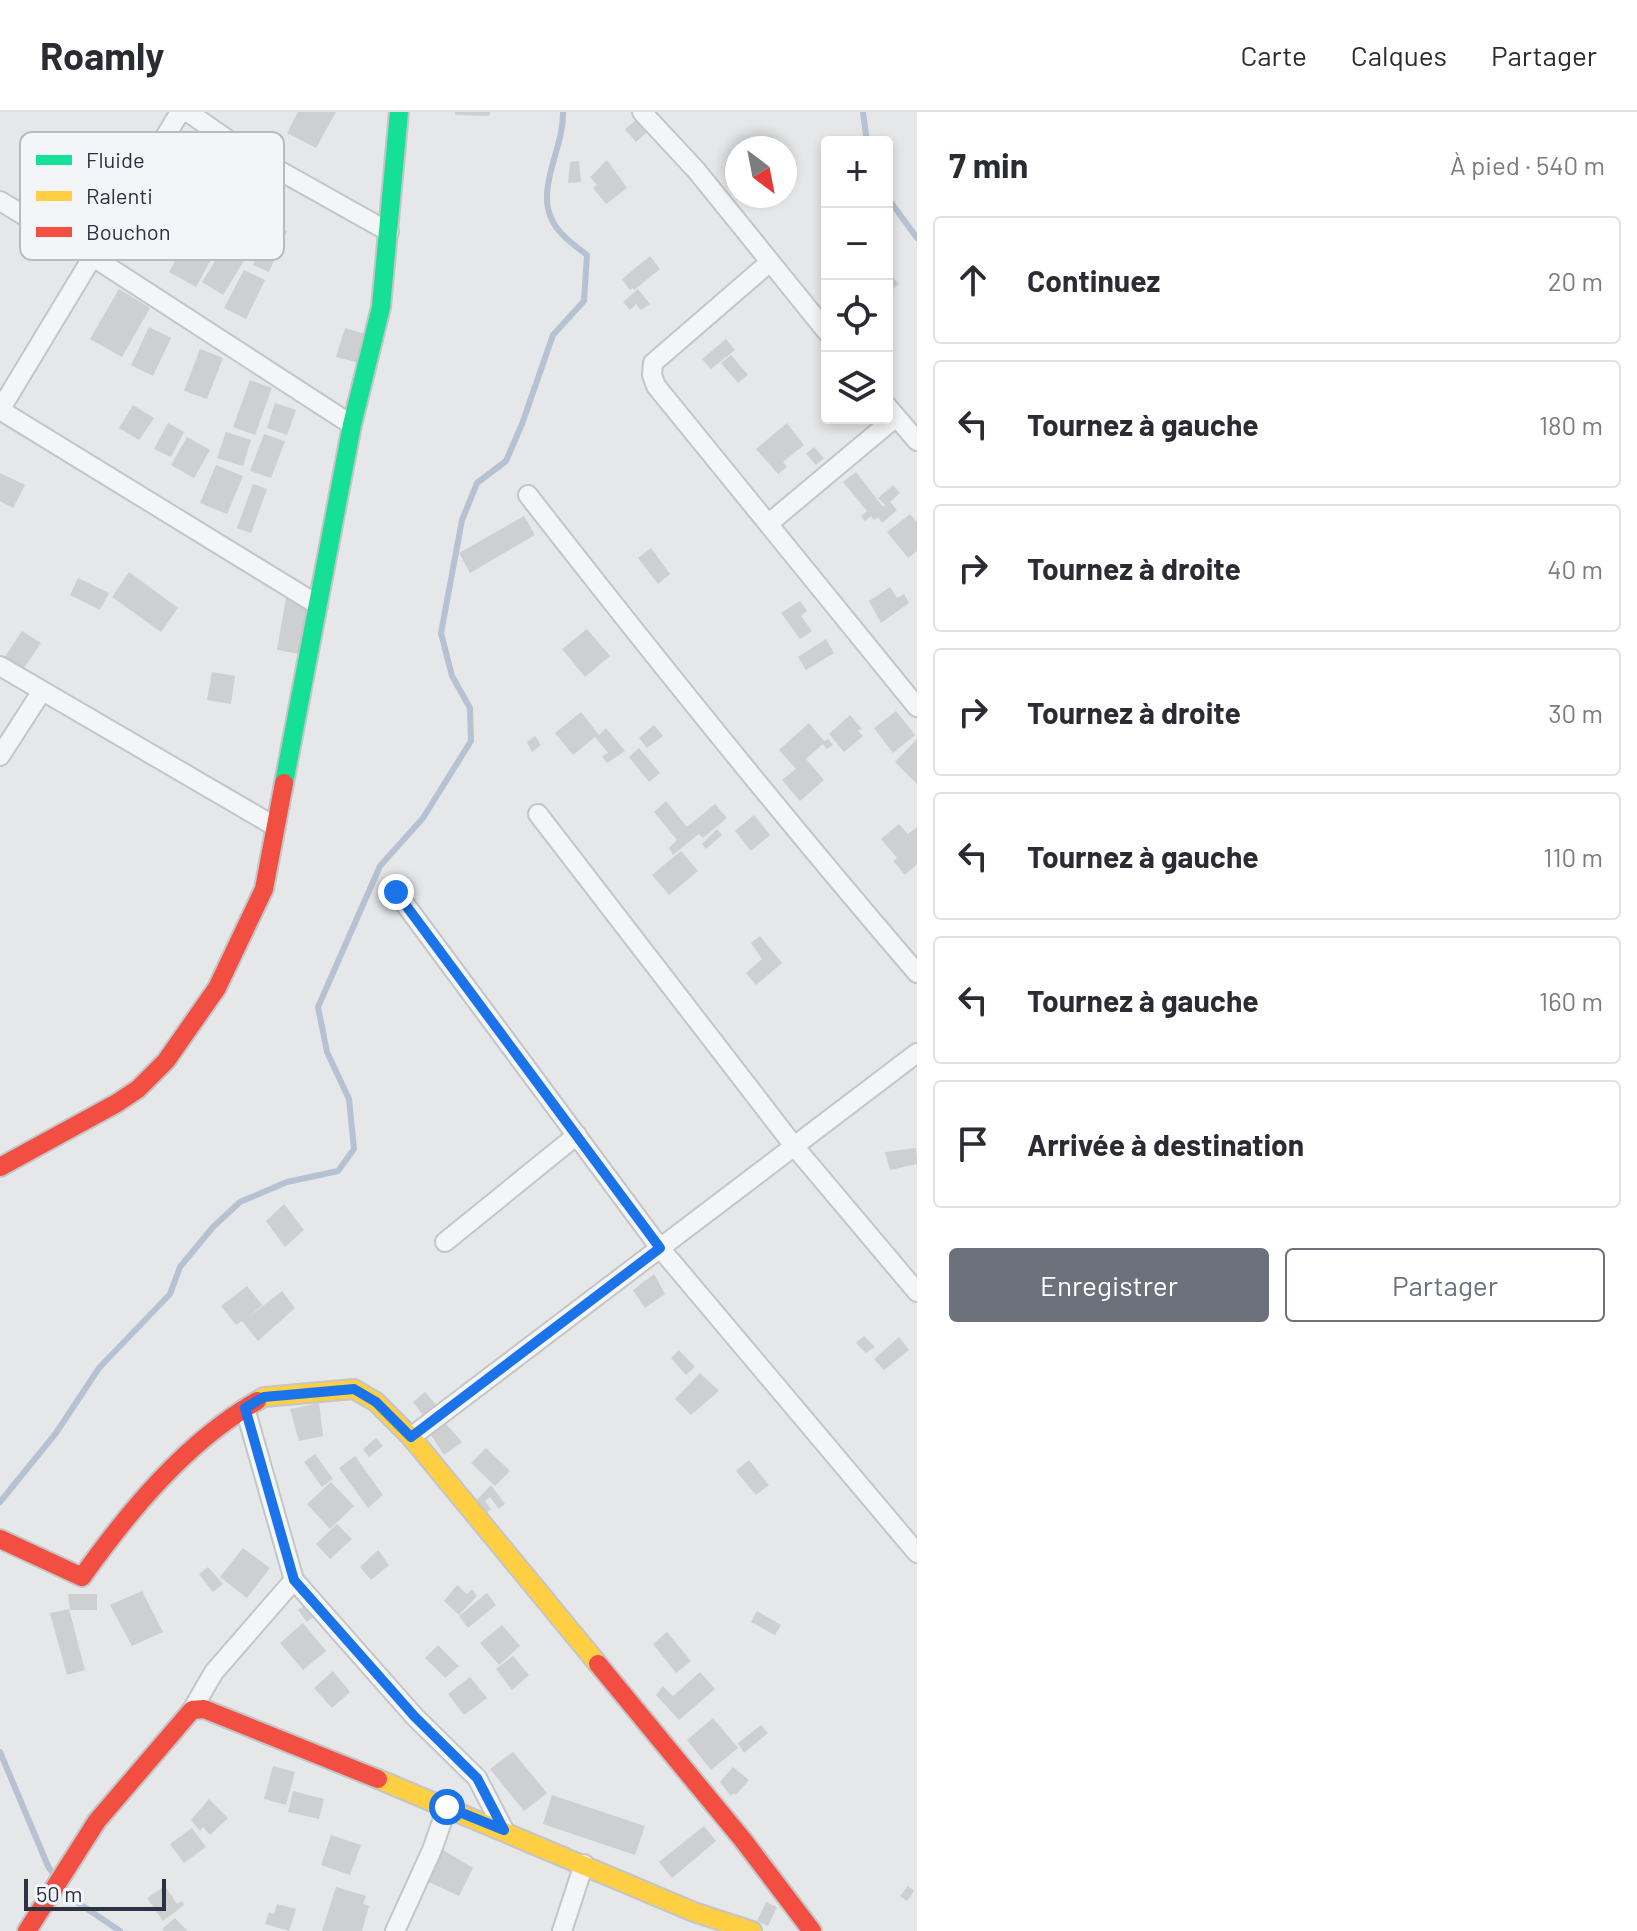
<!DOCTYPE html>
<html lang="fr">
<head>
<meta charset="utf-8">
<style>
	:root { --surface:#fff; --page:#f2f2f3; --text:#2b2b33; --muted:#7c7c81; --line:#e1e1e2; --accent:#6d717c }
	body { margin:0; font-family:Barlow,sans-serif; background:var(--page); color:var(--text) }
	.controls { position:absolute; right:24px; top:24px; display:grid; overflow:hidden; border-radius:8px; box-shadow:0 4px 12px #0003 }
	.controls button { width:72px; height:72px; display:grid; place-items:center; padding:0; border:0; border-bottom:2px solid var(--line); background:var(--surface); color:var(--text); font:40px sans-serif }
	.compass { position:absolute; left:725px; top:24px; width:72px; height:72px; border-radius:50%; background:var(--surface); box-shadow:0 4px 12px #0003; rotate:148deg }
	.scale { position:absolute; left:24px; bottom:20px; width:142px; box-sizing:border-box; padding-left:8px; border:4px solid #2d3241; border-top:0; font-size:22px; line-height:28px; white-space:nowrap; color:#2d3241; -webkit-text-stroke:6px #f3f5f8; paint-order:stroke }
	.stop { position:absolute; width:24px; height:24px; margin:-18px; border:6px solid #1a73e8; border-radius:50%; background:#fff }
	.stop.end { background:#1a73e8; border-color:#fff; box-shadow:0 2px 8px #0008 }
	.list { margin:0; padding:0; list-style:none }
	h2 { display:flex; justify-content:space-between; align-items:center; height:104px; margin:0; padding:0 32px; font-size:34px }
	h2 small { font-size:26px; font-weight:400; color:var(--muted) }
	.list li { display:grid; grid-template-columns:52px 1fr auto; gap:24px; align-items:center; box-sizing:border-box; height:128px; margin:0 16px 16px; padding:0 16px; border:2px solid var(--line); border-radius:8px }
	.list b { display:block; font-size:30px; white-space:nowrap }
	.list em { font-size:26px; font-style:normal; color:var(--muted) }
	.actions { display:flex; gap:16px; padding:24px 32px }
	.actions a { flex:1; padding:18px 0; border:2px solid var(--accent); border-radius:8px; text-align:center; font-size:28px; color:var(--accent) }
	.actions .main { background:var(--accent); color:#fff }
	.icon { flex:none; width:44px; height:44px; fill:none; stroke:currentColor; stroke-width:2; stroke-linecap:round; stroke-linejoin:round }
	.map { position:relative; flex:none; width:917px; height:1819px; overflow:hidden }
	header { display:flex; align-items:center; gap:48px; box-sizing:border-box; height:112px; padding:0 40px; background:var(--surface); border-bottom:2px solid var(--line) }
	header strong { font-size:38px }
	nav { display:flex; gap:44px; margin-inline-start:auto; font-size:28px }
	main { display:flex }
	aside { flex:1; background:var(--surface) }
	.map>svg:first-child { display:block }
	.lines { fill:none; stroke-linecap:round; stroke-linejoin:round }
	.stream { stroke:#b6c1d1; stroke-width:6 }
	.building { fill:#cdcfd1 }
	.street-casing { stroke:#c3c5c7; stroke-width:22 }
	.fast-casing { stroke:#c3c5c7; stroke-width:22 }
	.slow-casing { stroke:#c3c5c7; stroke-width:22 }
	.jam-casing { stroke:#c3c5c7; stroke-width:22 }
	.street { stroke:#f4f5f6; stroke-width:18 }
	.fast { stroke:#16e098; stroke-width:18 }
	.slow { stroke:#ffcf43; stroke-width:18 }
	.jam { stroke:#f24e42; stroke-width:18 }
	.route { stroke:#1a73e8; stroke-width:10 }
	.key { fill:#f3f5f8; stroke:#b8bac1; stroke-width:2 }
	.key-label { font-size:22px; fill:#2d3241 }
</style>
</head>
<body>
<header>
<strong>Roamly</strong>
<nav><a>Carte</a><a>Calques</a><a>Partager</a></nav>
</header>
<main>
<div class="map">
<svg width="917" height="1819" viewBox="0 0 917 1819">
	<rect width="100%" height="100%" fill="#e5e7e9"/>
	<g class="lines">
		<path class="stream" d="M863,0L867,30
			M887,85L917,126
			M0,1390L56,1321L99,1256L170,1182L180,1155L213,1115L240,1090L287,1070L338,1059L354,1037L349,987L327,940L318,895L380,754L423,706L471,629L470,596L452,564L441,521L462,408L477,371L506,349L522,312L553,223L584,189L587,143C578,136 569,130 562,122C527,86 564,42 563,0
			M0,1640L48,1754L54,1763
			M63,1775L71,1786L120,1819"/>
	</g>
	<path class="building" d="M298,0H336L316,36L287,21Z
		M455,0H490L489,4L455,3Z
		M636,8L646,21L636,30L625,17Z
		M607,48L627,76L606,92L593,76L597,73L590,65Z
		M579,49L581,70L568,71L570,50Z
		M238,112L259,124L223,183L202,170Z
		M270,113L287,119L269,160L253,153Z
		M185,131L212,146L196,175L169,160Z
		M650,144L660,157L634,178L633,176L630,178L622,167Z
		M244,158L265,168L246,207L224,196Z
		M887,159L899,172L887,182Z
		M119,177L150,196L122,245L90,227Z
		M638,177L650,192L641,198L636,192L630,198L623,190Z
		M149,215L171,226L153,264L131,253Z
		M345,216L375,225L367,253L336,245Z
		M726,227L735,238L711,257L702,247Z
		M200,237L223,246L207,287L184,279Z
		M731,243L748,263L738,271L721,251Z
		M250,268L272,276L255,323L233,315Z
		M275,291L296,298L287,323L267,316Z
		M133,293L154,306L139,328L119,316Z
		M168,311L184,320L171,345L154,337Z
		M787,311L804,333L783,350L787,355L778,362L756,337Z
		M226,320L251,328L243,354L217,346Z
		M264,322L285,329L271,366L250,359Z
		M187,325L210,338L194,366L171,353Z
		M814,335L824,346L816,353L806,342Z
		M216,353L243,364L227,402L200,391Z
		M856,360L883,395L885,393L878,386L893,373L900,381L890,390L897,398L882,411L878,405L874,408L871,404L865,409L861,404L867,399L843,370Z
		M0,361L25,373L13,396L0,389Z
		M253,372L267,377L251,421L237,416Z
		M910,402L917,410V439L908,446L887,420Z
		M524,404L535,423L470,461L459,441Z
		M651,436L670,462L658,472L638,446Z
		M129,460L178,496L161,520L112,485Z
		M78,466L109,481L100,498L70,483Z
		M890,475L897,486L904,482L909,491L881,511L869,489Z
		M286,486L315,491L306,543L277,538Z
		M800,489L807,499L801,504L812,519L800,527L781,501Z
		M587,517L610,544L585,565L562,537Z
		M22,519L41,531L22,559L4,546Z
		M826,527L834,541L806,558L798,545Z
		M212,560L235,564L231,592L207,588Z
		M896,599L915,623L893,641L874,616Z
		M581,600L599,623L606,616L625,639L607,651L602,644L608,641L595,625L573,643L555,621Z
		M850,603L862,617L858,619L863,624L844,640L829,622Z
		M809,611L824,629L828,627L833,633L827,637L823,632L806,647L824,668L800,689L782,668L796,657L779,638Z
		M654,613L663,624L647,636L639,626Z
		M535,624L541,633L532,640L527,630Z
		M917,627V672L895,650Z
		M639,636L660,661L649,670L629,645Z
		M666,689L687,715L715,692L727,706L703,726L699,722L695,725L673,743L669,736L677,728L654,700Z
		M754,703L770,723L751,739L735,719Z
		M899,712L908,722L917,715V752L905,763L893,749L897,746L881,727Z
		M717,717L722,723L706,737L702,732Z
		M681,739L698,759L669,783L652,763Z
		M760,824L782,851L756,873L746,861L762,847L751,831Z
		M916,1036L917,1052L890,1058L885,1040Z
		M284,1092L304,1118L285,1135L266,1109Z
		M654,1162L665,1182L645,1196L633,1178Z
		M247,1174L262,1193L249,1205L282,1179L295,1196L258,1229L242,1209L236,1213L221,1194Z
		M864,1224L875,1235L866,1241L856,1231Z
		M899,1225L909,1238L884,1258L874,1247Z
		M679,1238L695,1255L686,1263L671,1246Z
		M700,1261L719,1279L691,1303L675,1287Z
		M425,1280L437,1294L424,1305L413,1290Z
		M319,1291L323,1324L299,1329L290,1297Z
		M441,1306L462,1330L444,1343L427,1317Z
		M376,1326L383,1334L369,1345L363,1337Z
		M486,1336L510,1359L495,1374L471,1351Z
		M315,1342L333,1367L322,1375L304,1350Z
		M355,1344L383,1383L368,1396L339,1356Z
		M749,1348L769,1373L756,1383L736,1359Z
		M331,1370L354,1394L330,1417L307,1392Z
		M491,1373L505,1392L499,1397L490,1385L485,1389L491,1397L485,1402L475,1390Z
		M337,1412L352,1427L330,1447L316,1432Z
		M243,1436L270,1456L247,1486L220,1465Z
		M378,1438L389,1453L371,1468L360,1455Z
		M208,1455L223,1472L213,1480L199,1462Z
		M457,1473L467,1482L472,1477L477,1484L459,1503L444,1489Z
		M142,1479L163,1520L132,1534L110,1493Z
		M487,1481L496,1493L468,1516L459,1504Z
		M68,1482H97V1498H70Z
		M310,1490L318,1501L307,1510L298,1498Z
		M69,1497L85,1558L67,1563L50,1501Z
		M757,1499L781,1513L775,1523L751,1510Z
		M303,1511L326,1539L303,1558L280,1531Z
		M502,1513L520,1534L499,1553L480,1531Z
		M667,1520L691,1549L676,1561L653,1532Z
		M438,1533L459,1554L445,1566L425,1546Z
		M513,1544L529,1563L512,1578L496,1557Z
		M333,1559L350,1580L332,1596L314,1576Z
		M700,1560L715,1577L679,1608L656,1583L663,1574L673,1584Z
		M470,1565L487,1586L464,1603L448,1582Z
		M713,1606L738,1636L711,1658L687,1628Z
		M761,1613L768,1621L744,1641L738,1631Z
		M513,1640L547,1681L524,1699L490,1657Z
		M273,1654L295,1660L286,1693L264,1687Z
		M733,1655L749,1668L736,1683L733,1681L731,1684L720,1670Z
		M293,1679L324,1687L319,1707L288,1700Z
		M552,1683L645,1714L635,1743L543,1712Z
		M209,1687L228,1706L210,1723L203,1715L200,1719L191,1708Z
		M704,1714L716,1729L672,1766L659,1750Z
		M192,1716L206,1735L184,1751L170,1732Z
		M331,1723L361,1733L350,1763L321,1753Z
		M443,1738L473,1756L459,1784L429,1770Z
		M165,1774L177,1792L182,1789L184,1793L163,1809L147,1786Z
		M908,1774L914,1779L907,1789L900,1784Z
		M336,1775L366,1784L363,1792L369,1794L362,1819H322Z
		M766,1790L777,1795L768,1814L757,1809Z
		M277,1792L296,1797L289,1819L265,1812L269,1800L274,1802Z
		M175,1806L188,1819H164L162,1817Z"/>
	<g class="lines">
		<defs>
			<path id="street" d="M188,0L241,37L389,120
				M642,0L696,58L827,220
				M0,89L93,145L352,313
				M770,150L653,251L652,263L656,274L917,595
				M887,294L917,329
				M0,298L318,493
				M0,298L180,0
				M528,383C655,546 783,705 917,861
				M768,412L896,305
				M0,554L276,715
				M0,644L42,579
				M538,702L794,1034L917,1180
				M396,780L660,1136L917,1441
				M445,1130L577,1023
				M245,1296L294,1468L415,1605L477,1666L504,1718
				M411,1325L917,941
				M192,1598L214,1560L294,1468
				M395,1819L432,1738L447,1695
				M562,1819L584,1752"/>
			<path id="fast" d="M284,671L352,313L381,195L399,0"/>
			<path id="slow" d="M257,1289L264,1285L354,1277L376,1290L411,1325L598,1552
				M378,1667L694,1800L752,1819"/>
			<path id="jam" d="M0,1055L117,991L138,977L166,949L217,876L264,777L284,671
				M0,1427L82,1465C129,1399 186,1330 257,1289
				M598,1552L743,1728L812,1819
				M27,1819L97,1709L192,1598L204,1597L378,1667"/>
		</defs>
		<use href="#street" class="street-casing"/>
		<use href="#fast" class="fast-casing"/>
		<use href="#slow" class="slow-casing"/>
		<use href="#jam" class="jam-casing"/>
		<use href="#street" class="street"/>
		<use href="#fast" class="fast"/>
		<use href="#slow" class="slow"/>
		<use href="#jam" class="jam"/>
	</g>
	<g class="lines">
		<path class="route" d="M396,780L660,1136L411,1325L376,1290L354,1277L264,1285L245,1296L294,1468L415,1605L477,1666L504,1718L447,1695"/>
	</g>
	<rect x="20" y="20" width="264" height="128" rx="12" class="key"/>
	<rect x="36" y="43" width="36" height="10" fill="#16e098"/>
	<rect x="36" y="79" width="36" height="10" fill="#ffcf43"/>
	<rect x="36" y="115" width="36" height="10" fill="#f24e42"/>
	<g class="key-label">
		<text x="86" y="56">Fluide</text>
		<text x="86" y="92">Ralenti</text>
		<text x="86" y="128">Bouchon</text>
	</g>
</svg>
<div class="controls">
<button>+</button>
<button>−</button>
<button><svg class="icon" aria-label="locate" viewBox="0 0 24 24"><circle cx="12" cy="12" r="6"/><path d="M12 2v4M12 18v4M2 12h4M18 12h4"/></svg></button>
<button><svg class="icon" aria-label="layers" viewBox="0 0 24 24"><path d="M12 4l9 5-9 5-9-5zM3 14l9 5 9-5"/></svg></button>
</div>
<svg class="compass" viewBox="-18 -18 36 36"><path d="M0-13l5 13h-10z" fill="#e53935"/><path d="M0 13l5-13h-10z" fill="#7c7c81"/></svg>
<div class="scale">50 m</div>
<div class="stop" style="left:447px;top:1695px"></div>
<div class="stop end" style="left:396px;top:780px"></div>
</div>
<aside>
<h2>7 min<small>À pied · 540 m</small></h2>
<ul class="list">
<li><svg class="icon" aria-label="ahead" viewBox="0 0 24 24"><path d="M12 20V5M6 11l6-6 6 6"/></svg><div><b>Continuez</b></div><em>20 m</em></li>
<li><svg class="icon" aria-label="left" viewBox="0 0 24 24"><path d="M17 20v-9H6M10 6l-5 5 5 5"/></svg><div><b>Tournez à gauche</b></div><em>180 m</em></li>
<li><svg class="icon" aria-label="right" viewBox="0 0 24 24"><path d="M7 20v-9h11M14 6l5 5-5 5"/></svg><div><b>Tournez à droite</b></div><em>40 m</em></li>
<li><svg class="icon" aria-label="right" viewBox="0 0 24 24"><path d="M7 20v-9h11M14 6l5 5-5 5"/></svg><div><b>Tournez à droite</b></div><em>30 m</em></li>
<li><svg class="icon" aria-label="left" viewBox="0 0 24 24"><path d="M17 20v-9H6M10 6l-5 5 5 5"/></svg><div><b>Tournez à gauche</b></div><em>110 m</em></li>
<li><svg class="icon" aria-label="left" viewBox="0 0 24 24"><path d="M17 20v-9H6M10 6l-5 5 5 5"/></svg><div><b>Tournez à gauche</b></div><em>160 m</em></li>
<li><svg class="icon" aria-label="arrive" viewBox="0 0 24 24"><path d="M6 21V4h12l-3 4 3 4H6"/></svg><div><b>Arrivée à destination</b></div></li>
</ul>
<div class="actions"><a class="main">Enregistrer</a><a>Partager</a></div>
</aside>
</main>
</body>
</html>
